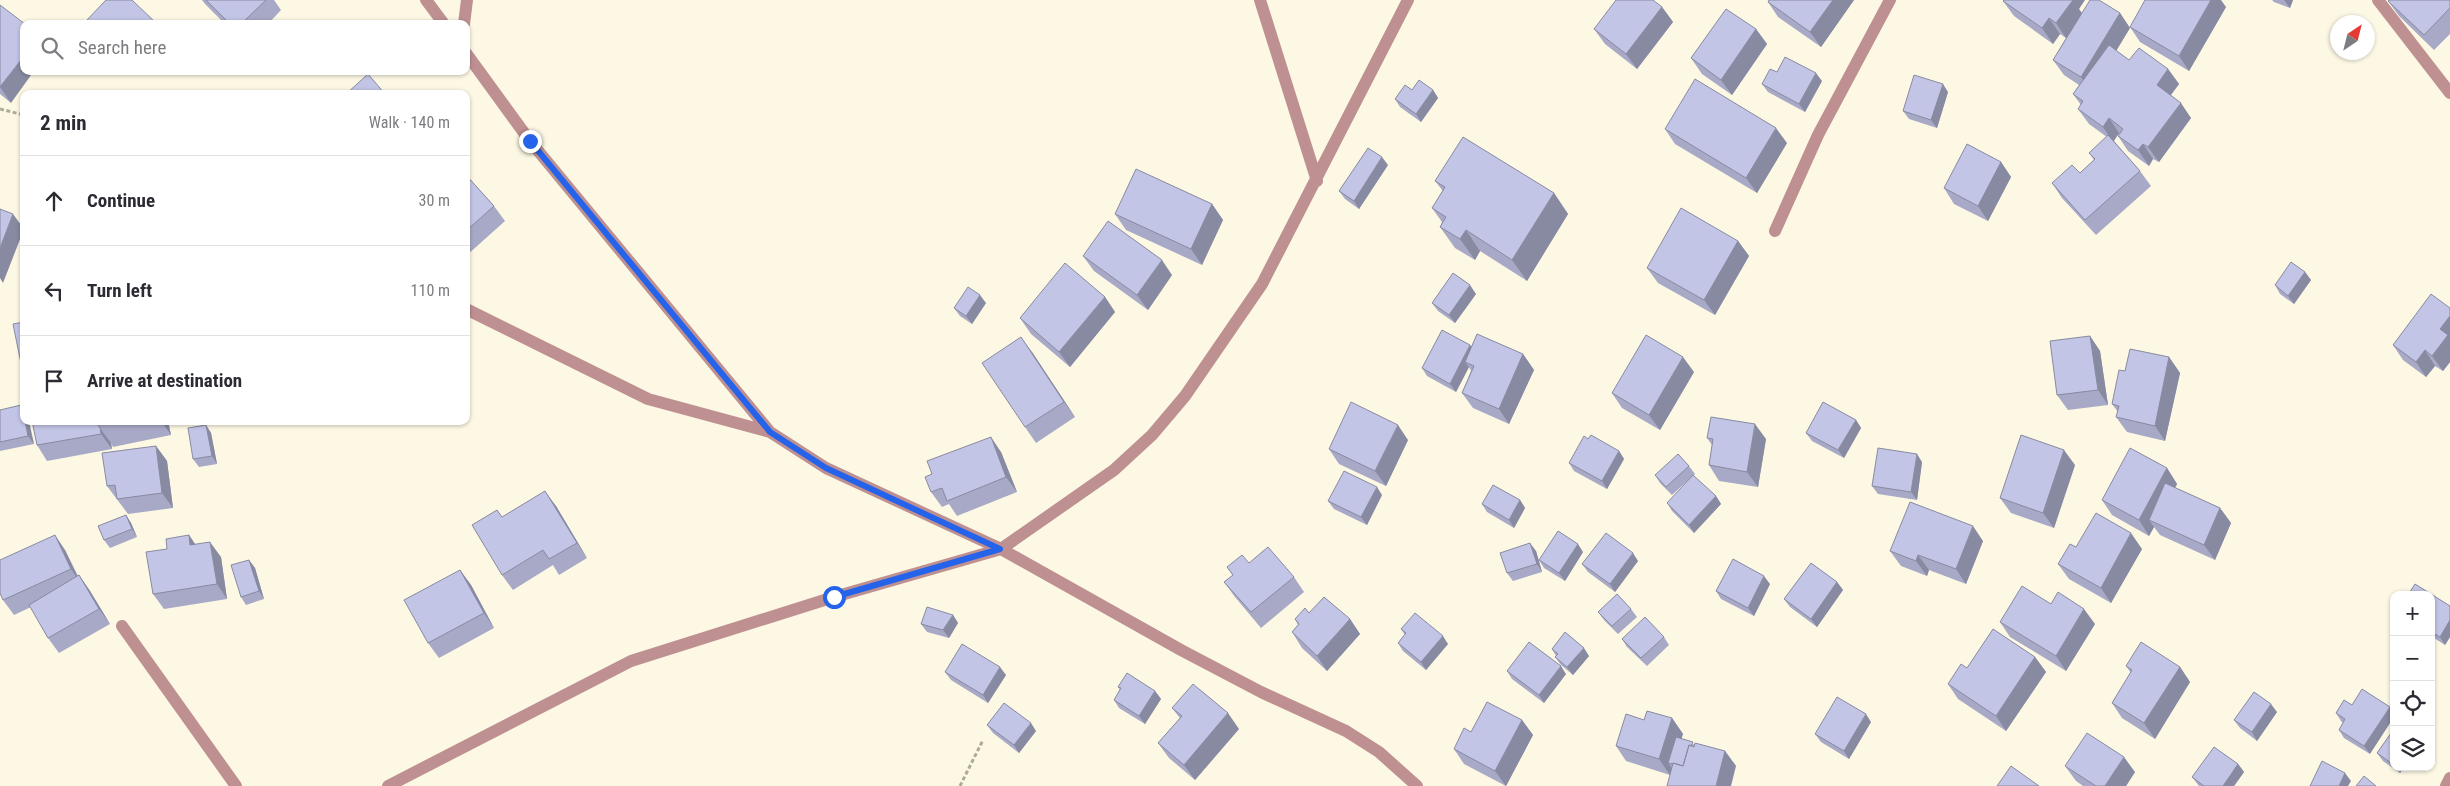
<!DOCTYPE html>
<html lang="en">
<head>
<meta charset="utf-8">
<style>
	:root { --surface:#fff; --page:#f7f7f7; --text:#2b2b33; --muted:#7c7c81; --line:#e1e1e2 }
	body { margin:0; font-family:"Roboto Condensed",sans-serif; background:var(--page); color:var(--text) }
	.controls { position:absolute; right:15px; bottom:15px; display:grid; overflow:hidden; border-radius:10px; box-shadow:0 1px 4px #0004 }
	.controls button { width:45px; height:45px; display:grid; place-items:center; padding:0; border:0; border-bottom:1px solid var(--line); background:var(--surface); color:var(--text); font:25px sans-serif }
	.compass { position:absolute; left:2330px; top:15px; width:45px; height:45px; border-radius:50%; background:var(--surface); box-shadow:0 1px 4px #0004; rotate:35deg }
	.stop { position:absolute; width:15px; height:15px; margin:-11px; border:4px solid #2563eb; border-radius:50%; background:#fff }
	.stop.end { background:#2563eb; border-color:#fff; box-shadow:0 1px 5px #0008 }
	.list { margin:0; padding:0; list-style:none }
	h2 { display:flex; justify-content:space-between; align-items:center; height:65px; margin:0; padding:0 20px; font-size:21px }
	h2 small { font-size:16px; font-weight:400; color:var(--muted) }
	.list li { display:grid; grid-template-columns:32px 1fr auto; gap:15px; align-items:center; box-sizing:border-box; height:90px; padding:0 20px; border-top:1px solid var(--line) }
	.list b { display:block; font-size:19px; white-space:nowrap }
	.list em { font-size:16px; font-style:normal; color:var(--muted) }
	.icon { flex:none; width:28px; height:28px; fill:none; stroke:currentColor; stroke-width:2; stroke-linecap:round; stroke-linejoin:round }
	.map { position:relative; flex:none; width:2450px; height:786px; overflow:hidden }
	.search { position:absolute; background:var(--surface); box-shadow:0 1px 4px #0004; left:20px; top:20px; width:450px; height:55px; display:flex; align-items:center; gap:12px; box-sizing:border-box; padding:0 18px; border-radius:10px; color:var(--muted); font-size:19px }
	.panel { position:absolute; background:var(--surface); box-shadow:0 1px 4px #0004; left:20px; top:90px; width:450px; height:335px; border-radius:10px }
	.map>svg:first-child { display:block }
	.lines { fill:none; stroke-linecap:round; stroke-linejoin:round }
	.path { stroke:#aeaa98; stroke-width:3; stroke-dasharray:4 2.5; stroke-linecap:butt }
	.minor { stroke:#be9091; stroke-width:12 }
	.wall { fill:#a8a9c6 }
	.shaded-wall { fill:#888aa1 }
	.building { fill:#c3c5e6; stroke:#888aa1 }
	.route { stroke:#2563eb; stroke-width:6 }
</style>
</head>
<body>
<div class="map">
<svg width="2450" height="786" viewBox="0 0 2450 786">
	<rect width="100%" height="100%" fill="#fdf8e4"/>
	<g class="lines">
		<path class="path" d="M0,109L24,115
			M960,786L983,740"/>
		<path class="minor" d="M426,0L444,24
			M1260,0L1317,181
			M2378,0L2450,93
			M464,24L467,0
			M466,53L530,141L770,432L826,468L1001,549L1181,650L1261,692L1346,731L1379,752L1417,786
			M1775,231L1818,135L1890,0
			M466,309L648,399L770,432
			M122,626L236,786
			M388,786L631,661L834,597L1001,549L1114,470L1152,435L1185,396L1262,284L1408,0
			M2446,786L2450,778"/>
	</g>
	<path class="wall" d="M202,0H274L281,10L268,24H225L205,4Z
		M1854,0L1821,47L1778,17L1768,2Z
		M2272,0H2293L2290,8L2274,2Z
		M2450,0V34L2434,50L2399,16L2388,1Z
		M2003,1L2079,9L2082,13H2120L2130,28L2116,51L2129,60L2168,69L2179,84L2171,95L2191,118L2159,162L2153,159L2149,166L2128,151L2118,136L2119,133L2114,141L2140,171L2151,186L2096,235L2062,198L2052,183L2080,173L2094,160L2089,153L2107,137L2089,124L2078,109L2081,105L2073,94L2079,85L2064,75L2053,60L2066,38L2060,34L2053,44L2014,16Z
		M0,5L11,103L0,94Z
		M1662,7L1673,22L1637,69L1605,44L1594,29Z
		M2226,7L2189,71L2140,42L2130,27Z
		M1756,29L1767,44L1732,95L1702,74L1691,58Z
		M1822,81L1805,112L1768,92L1762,84Z
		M1412,90H1433L1438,98L1421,122L1400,107L1395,99Z
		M1948,92L1937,128L1909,119L1903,111Z
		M1665,129L1787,143L1757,193L1675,144Z
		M2001,162L2011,177L1988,221L1954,204L1944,188Z
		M1388,165L1359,209L1345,199L1339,191Z
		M466,175L494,206L505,221L466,256Z
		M1435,181L1554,193L1568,214L1527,281L1480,251L1475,260L1455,248L1440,227L1442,222L1432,208L1443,191Z
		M1212,204L1223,220L1202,265L1126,230L1115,214Z
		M1738,241L1749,256L1715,315L1658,283L1647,268Z
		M1083,256L1172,275L1148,310L1094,271Z
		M2305,272L2311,280L2294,304L2280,294L2275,285Z
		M1476,294L1455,323L1438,311L1432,303Z
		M1105,297L1115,312L1070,367L1031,334L1020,318Z
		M986,303L972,324L960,316L954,308Z
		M2450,308V362L2443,371L2435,366L2426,377L2403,360L2393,345Z
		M2090,336L2100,351L2108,405L2068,410L2057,395Z
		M1470,345L1472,347L1523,354L1534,370L1509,424L1473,408L1462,393L1471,371L1469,367L1456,392L1427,376L1422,368Z
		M1032,352L1075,417L1036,443L1025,427Z
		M2169,357L2180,373L2165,441L2127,432L2116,417L2118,412L2112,404L2125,371Z
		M1694,372L1660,430L1622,408L1612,393Z
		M24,408L34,444L0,451V410Z
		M1856,420L1861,428L1844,458L1812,441L1806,433Z
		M32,421H168L171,435L113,447L111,443L112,449L47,461L37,445Z
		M206,425L211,433L217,464L199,467L193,459Z
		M1707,438L1766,439L1758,487L1719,481L1709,465L1712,445Z
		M1588,439L1619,451L1624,459L1607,489L1574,471L1569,463Z
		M1408,440L1386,486L1339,464L1329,449Z
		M156,446L167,461L173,508L128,514L107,486Z
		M1001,452L1017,492L957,516L949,504L942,507L931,492Z
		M1922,462L1917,500L1878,494L1872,486Z
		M2075,465L2054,528L2011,513L2000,498Z
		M1689,466L1695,474L1672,495L1660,483L1655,475Z
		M2167,468L2177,484L2175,488L2220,508L2231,523L2215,560L2160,535L2154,527L2149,536L2112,515L2102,500Z
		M1382,495L1367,525L1334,509L1328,501Z
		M1716,496L1721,504L1694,533L1672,511L1667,503Z
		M1520,500L1525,508L1514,528L1487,512L1482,504Z
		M556,506L587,558L559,575L553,565L513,590L502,575V517Z
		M126,515L131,523L137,537L110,548L104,540Z
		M189,535L195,544L221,557L227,599L164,609L153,594L167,549Z
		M1983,541L1966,584L1929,570L1927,576L1901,566L1890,551Z
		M2076,547L2142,549L2111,603L2069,579L2058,564Z
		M65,550L78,576L79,575L90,591L110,624L59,653L48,638L31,607L14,615L3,600Z
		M1536,551L1542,572L1513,581L1507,573Z
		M1583,552L1565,581L1544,568L1539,560Z
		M249,560L255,568L264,599L246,605L241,597Z
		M1638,561L1615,592L1588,572L1582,564Z
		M1249,563L1294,577L1304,592L1261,628L1235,597L1224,582L1233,576L1227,567Z
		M460,570L471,585L494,628L439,658L428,643Z
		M1837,582L1843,590L1817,627L1790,607L1784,599Z
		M1770,584L1754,616L1721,599L1716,591Z
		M2415,584L2450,606V637L2445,645L2431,636V595H2408Z
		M2051,604L2095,624L2066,671L2010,637L2000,622Z
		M1631,609L1637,617L1618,634L1604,620L1598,612Z
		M1309,613L1350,619L1360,634L1327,671L1302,648L1292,632L1298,625L1295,619Z
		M953,615L958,623L949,638L927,632L921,624Z
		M1401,629L1448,644L1426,670L1403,651L1398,643L1405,635Z
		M1664,637L1669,645L1647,666L1627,647L1622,639Z
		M1552,649L1589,656L1573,675L1561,665L1555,657L1556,656Z
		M2035,657L2046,672L2006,731L1958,699L1948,684L1967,668Z
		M2126,666L2180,667L2190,682L2155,739L2122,718L2112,703L2131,673Z
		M1507,671L1566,674L1544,703L1512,679Z
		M945,672L1006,675L988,703L951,680Z
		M1118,687L1155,691L1161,699L1145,724L1119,708L1114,700L1120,690Z
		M2344,700L2370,754L2344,738L2339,730L2343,723L2341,721L2336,713Z
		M1172,708L1239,729L1195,780L1169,758L1158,743L1180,718Z
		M2277,712L2257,741L2240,728L2234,720Z
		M1672,718L1683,734L1681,738L1695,745L1725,751L1736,766L1672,768L1670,775L1626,761L1616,746Z
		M1522,720L1533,735L1506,786L1464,764L1454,749Z
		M1871,722L1849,759L1821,742L1815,734Z
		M987,725L1036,731L1019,753L993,733Z
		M2394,729V767H2404L2400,773L2383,761L2377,753Z
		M2238,764L2244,772L2234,786H2199L2192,777Z
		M2065,766L2135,772L2126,786H2083L2076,781Z"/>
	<path class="shaded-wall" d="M1833,0H1854L1821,47L1810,32Z
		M2070,0H2085L2079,9L2083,15L2066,38L2056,23Z
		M2211,0H2221L2226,7L2189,71L2179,56Z
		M2284,0H2293L2290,8Z
		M1662,7L1673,22L1637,69L1626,54Z
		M2120,13L2130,28L2091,92L2081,77Z
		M2049,18L2060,34L2053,44L2042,28Z
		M1756,29L1767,44L1732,95L1721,80Z
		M24,56V71H34L11,103L0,87Z
		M2168,69L2179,84L2167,100L2157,85Z
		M1816,73L1822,81L1805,112L1799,104Z
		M1943,84L1948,92L1937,128L1931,120Z
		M1433,90L1438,98L1421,122L1416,114Z
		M2181,103L2191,118L2159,162L2148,147Z
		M2109,118L2119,133L2113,142L2103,127Z
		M1776,128L1787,143L1757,193L1746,178Z
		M2143,144L2153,159L2149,166L2138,150Z
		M1382,157L1388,165L1359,209L1354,201Z
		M2001,162L2011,177L1988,221L1978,206Z
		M1554,193L1568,214L1527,281L1512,260Z
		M1212,204L1223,220L1202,265L1191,249Z
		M13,214L24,229L3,283L0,278V248Z
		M1466,230L1480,251L1475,260L1460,239Z
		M1738,241L1749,256L1715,315L1704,300Z
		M1162,260L1172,275L1148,310L1137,295Z
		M2305,272L2311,280L2294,304L2288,296Z
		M1470,285L1476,294L1455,323L1449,315Z
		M980,295L986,303L972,324L966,316Z
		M1105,297L1115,312L1070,367L1059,352Z
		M2450,316V362L2443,371L2432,356L2440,329Z
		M2090,336L2100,351L2108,405L2098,390Z
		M1021,337L1032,352L1075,417L1064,402Z
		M1470,345L1476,353L1465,362L1469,367L1456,392L1450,384Z
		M2425,350L2435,366L2426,377L2416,362Z
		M1523,354L1534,370L1509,424L1499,409Z
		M1683,357L1694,372L1660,430L1649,415Z
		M2169,357L2180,373L2165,441L2155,426Z
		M1856,420L1861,428L1844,458L1838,450Z
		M25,421H29L34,444L28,436Z
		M161,421H168L171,435Z
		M1755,424L1766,439L1758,487L1747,472Z
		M206,425L211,433L217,464L212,456Z
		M1398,425L1408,440L1386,486L1375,471Z
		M100,428L111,443L112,449L101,434Z
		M991,437L1001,452L1017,492L1006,477Z
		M156,446L167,461L173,508L162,493Z
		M2064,450L2075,465L2054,528L2043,513Z
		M1619,451L1624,459L1607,489L1602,481Z
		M1917,454L1922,462L1917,500L1911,492Z
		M2167,468L2177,484L2156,523L2149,520L2154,527L2149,536L2139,520Z
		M1377,487L1382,495L1367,525L1361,517Z
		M545,491L556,506L587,558L577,543Z
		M1716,496L1721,504L1694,533L1689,525Z
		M1520,500L1525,508L1514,528L1509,520Z
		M2220,508L2231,523L2215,560L2204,545Z
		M126,515L131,523L137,537L132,529Z
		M1973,526L1983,541L1966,584L1956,569Z
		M2131,533L2142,549L2111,603L2101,588Z
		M55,535L65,550L81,584L71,569Z
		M189,535L199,550L190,545Z
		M210,542L221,557L227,599L217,584Z
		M1530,543L1536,551L1542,572L1537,564Z
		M1578,544L1583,552L1565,581L1559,573Z
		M1633,553L1638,561L1615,592L1610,584Z
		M1918,555L1929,570L1927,576L1916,561Z
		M249,560L255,568L264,599L259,591Z
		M460,570L471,585L494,628L484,613Z
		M79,575L90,591L110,624L99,609Z
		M1764,576L1770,584L1754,616L1748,608Z
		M1837,582L1843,590L1817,627L1811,619Z
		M2084,609L2095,624L2066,671L2056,656Z
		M953,615L958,623L949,638L943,630Z
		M1350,619L1360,634L1327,671L1317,656Z
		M2450,620V637L2445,645L2440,637Z
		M1443,636L1448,644L1426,670L1421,662Z
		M1584,648L1589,656L1573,675L1567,667Z
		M2035,657L2046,672L2006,731L1996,716Z
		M1561,666L1566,674L1544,703L1539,695Z
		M1000,667L1006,675L988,703L983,695Z
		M2180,667L2190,682L2155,739L2144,723Z
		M1155,691L1161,699L1145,724L1139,716Z
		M2271,704L2277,712L2257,741L2252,732Z
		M2390,707L2394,713V717L2370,754L2364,746Z
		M1228,713L1239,729L1195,780L1184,765Z
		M1866,714L1871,722L1849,759L1844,751Z
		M1672,718L1683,734L1673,764L1668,763L1672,768L1670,775L1659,759Z
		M1522,720L1533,735L1506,786L1495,771Z
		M1031,723L1036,731L1019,753L1014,745Z
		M1725,751L1736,766L1731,786H1716Z
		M2124,757L2135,772L2126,786H2105Z
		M2238,764L2244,772L2234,786H2223Z
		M2396,767H2404L2400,773Z
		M2345,773L2351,781L2348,786H2339Z"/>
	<path class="building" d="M106,0H132L155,22L153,24H89L86,21Z
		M206,0H266L241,24H230Z
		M1616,0H1653L1662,7L1626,54L1594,29Z
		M1769,0H1833L1810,32L1768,2Z
		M2004,0H2073L2056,23L2049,18L2042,28L2003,1Z
		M2090,0H2099L2120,13L2081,77L2053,60Z
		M2145,0H2211L2179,56L2130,27Z
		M2389,0H2450V8L2424,35L2388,1Z
		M0,5L25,24H24V56L0,87Z
		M1726,9L1756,29L1721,80L1691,58Z
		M2109,45L2129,60L2139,48L2168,69L2157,85L2181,103L2148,147L2143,144L2138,150L2118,136L2123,129L2109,118L2103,127L2078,109L2083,101L2073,94Z
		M1785,57L1816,73L1799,104L1762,84L1770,69L1777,72Z
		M368,74L385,94H346Z
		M1914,75L1943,84L1931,120L1903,111Z
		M1695,79L1776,128L1746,178L1665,129Z
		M1419,80L1433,90L1416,114L1395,99L1405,85L1412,90Z
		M2108,135L2140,171L2085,220L2052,183L2072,165L2080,173L2095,159L2089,153Z
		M1463,137L1554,193L1512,260L1466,230L1460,239L1440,227L1446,217L1432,208L1445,187L1435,181Z
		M1967,144L2001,162L1978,206L1944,188Z
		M1368,148L1382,157L1354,201L1339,191Z
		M1136,169L1212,204L1191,249L1115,214Z
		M466,175L494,206L466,231Z
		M1681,208L1738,241L1704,300L1647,268Z
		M0,209L13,214L0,248Z
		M1108,221L1162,260L1137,295L1083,256Z
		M2291,262L2305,272L2288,296L2275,285Z
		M1065,263L1105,297L1059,352L1020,318Z
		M1453,273L1470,285L1449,315L1432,303Z
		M968,287L980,295L966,316L954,308Z
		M2431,294L2450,308V316L2440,329L2448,335L2432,356L2425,350L2416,362L2393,345Z
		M24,322V378L13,324Z
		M1442,330L1470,345L1450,384L1422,368Z
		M1477,334L1523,354L1499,409L1462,393L1474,366L1465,362Z
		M1646,335L1683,357L1649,415L1612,393Z
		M2090,336L2098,390L2057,395L2050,341Z
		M1021,337L1064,402L1025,427L982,363Z
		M2130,349L2169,357L2155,426L2116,417L2119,406L2112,404L2119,370L2125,371Z
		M1351,402L1398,425L1375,471L1329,449Z
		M1823,402L1856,420L1838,450L1806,433Z
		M21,405L24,416V421H25L28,436L0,442V410Z
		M1711,417L1755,424L1747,472L1709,465L1713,439L1707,438Z
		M32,421H95L100,428L101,434L37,445Z
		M206,425L212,456L193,459L188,428Z
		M1591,435L1619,451L1602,481L1569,463L1584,436L1588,439Z
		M2021,435L2064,450L2043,513L2000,498Z
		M991,437L1006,477L947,501L942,488L931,492L925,477L932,474L927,461Z
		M156,446L162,493L117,499L115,485L107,486L102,453Z
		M1878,448L1917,454L1911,492L1872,486Z
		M2130,448L2167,468L2139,520L2102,500Z
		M1678,454L1689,466L1666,487L1655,475Z
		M1344,471L1377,487L1361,517L1328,501Z
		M1693,475L1716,496L1689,525L1667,503Z
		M2165,483L2220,508L2204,545L2149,520Z
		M1493,485L1520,500L1509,520L1482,504Z
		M545,491L577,543L549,559L543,550L502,575L472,525L497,510L502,517Z
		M1910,502L1973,526L1956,569L1918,555L1916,561L1890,551Z
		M2096,513L2131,533L2101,588L2058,564L2070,544L2076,547Z
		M126,515L132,529L104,540L98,526Z
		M1558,531L1578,544L1559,573L1539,560Z
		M1606,533L1633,553L1610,584L1582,564Z
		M55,535L71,569L3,600L0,593V560Z
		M189,535L190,545L210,542L217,584L153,594L146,552L167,549L166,539Z
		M1530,543L1537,564L1507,573L1500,553Z
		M1268,547L1294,577L1251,612L1224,582L1233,575L1227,567L1242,555L1249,563Z
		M1733,559L1764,576L1748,608L1716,591Z
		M249,560L259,591L241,597L231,565Z
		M1811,563L1837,582L1811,619L1784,599Z
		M460,570L484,613L428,643L404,600Z
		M79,575L99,609L48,638L29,605Z
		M2415,584L2450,606V620L2440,637L2431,632V595H2408Z
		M2022,586L2051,604L2058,592L2084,609L2056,656L2000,622Z
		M1617,594L1631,609L1612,626L1598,612Z
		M1324,597L1350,619L1317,656L1292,632L1299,624L1295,619L1305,608L1309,613Z
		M927,607L953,615L943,630L921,624Z
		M1415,613L1443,636L1421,662L1398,643L1406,633L1401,629Z
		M1645,617L1664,637L1641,658L1622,639Z
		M1993,629L2035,657L1996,716L1948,684L1961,664L1967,668Z
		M1565,632L1584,648L1567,667L1555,657L1558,654L1552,649Z
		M1529,642L1561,666L1539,695L1507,671Z
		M2141,642L2180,667L2144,723L2112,703L2132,670L2126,666Z
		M962,644L1000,667L983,695L945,672Z
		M1127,673L1155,691L1139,716L1114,700L1121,688L1118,687Z
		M1193,684L1228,713L1184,765L1158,743L1182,716L1172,708Z
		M2362,689L2390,707L2364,746L2339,730L2345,719L2336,713L2344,700L2352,705Z
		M2254,692L2271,704L2252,732L2234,720Z
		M1837,697L1866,714L1844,751L1815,734Z
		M1487,702L1522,720L1495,771L1454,749L1464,728L1471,732Z
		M1004,703L1031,723L1014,745L987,725Z
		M1647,711L1672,718L1659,759L1616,746L1626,714L1644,720Z
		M2394,729V765L2377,753Z
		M2087,733L2124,757L2105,786H2096L2065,766Z
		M1676,737L1693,742L1691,746L1689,745L1683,766L1673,763V764L1668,763Z
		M1695,743L1725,751L1716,786H1667L1673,763L1683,766L1689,745L1694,747Z
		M2214,747L2238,764L2223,786H2204L2192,777Z
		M2322,761L2345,773L2339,786H2310Z
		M2011,766L2039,786H1997Z
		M2364,776L2376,786H2356Z"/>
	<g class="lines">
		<path class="route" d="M530,141L770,432L826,468L1000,549L834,597"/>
	</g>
</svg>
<div class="controls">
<button>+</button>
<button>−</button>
<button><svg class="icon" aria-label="locate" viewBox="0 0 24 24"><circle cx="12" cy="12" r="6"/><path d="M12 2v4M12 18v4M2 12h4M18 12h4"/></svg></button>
<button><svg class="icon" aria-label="layers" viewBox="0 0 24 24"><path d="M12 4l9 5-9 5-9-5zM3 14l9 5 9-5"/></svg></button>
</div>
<svg class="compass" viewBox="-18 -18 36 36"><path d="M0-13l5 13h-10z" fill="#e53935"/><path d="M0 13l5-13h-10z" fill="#7c7c81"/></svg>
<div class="stop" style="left:834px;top:597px"></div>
<div class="stop end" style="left:530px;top:141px"></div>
<div class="search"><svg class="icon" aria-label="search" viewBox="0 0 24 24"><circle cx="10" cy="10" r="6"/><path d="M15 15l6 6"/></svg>Search here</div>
<section class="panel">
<h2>2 min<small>Walk · 140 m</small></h2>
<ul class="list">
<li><svg class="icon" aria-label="ahead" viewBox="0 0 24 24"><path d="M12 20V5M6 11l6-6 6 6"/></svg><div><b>Continue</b></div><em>30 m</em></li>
<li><svg class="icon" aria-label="left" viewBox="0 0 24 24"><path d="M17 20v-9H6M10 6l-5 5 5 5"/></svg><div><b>Turn left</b></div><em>110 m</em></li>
<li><svg class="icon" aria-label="arrive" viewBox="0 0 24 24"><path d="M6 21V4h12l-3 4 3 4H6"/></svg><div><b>Arrive at destination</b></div></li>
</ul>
</section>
</div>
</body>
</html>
